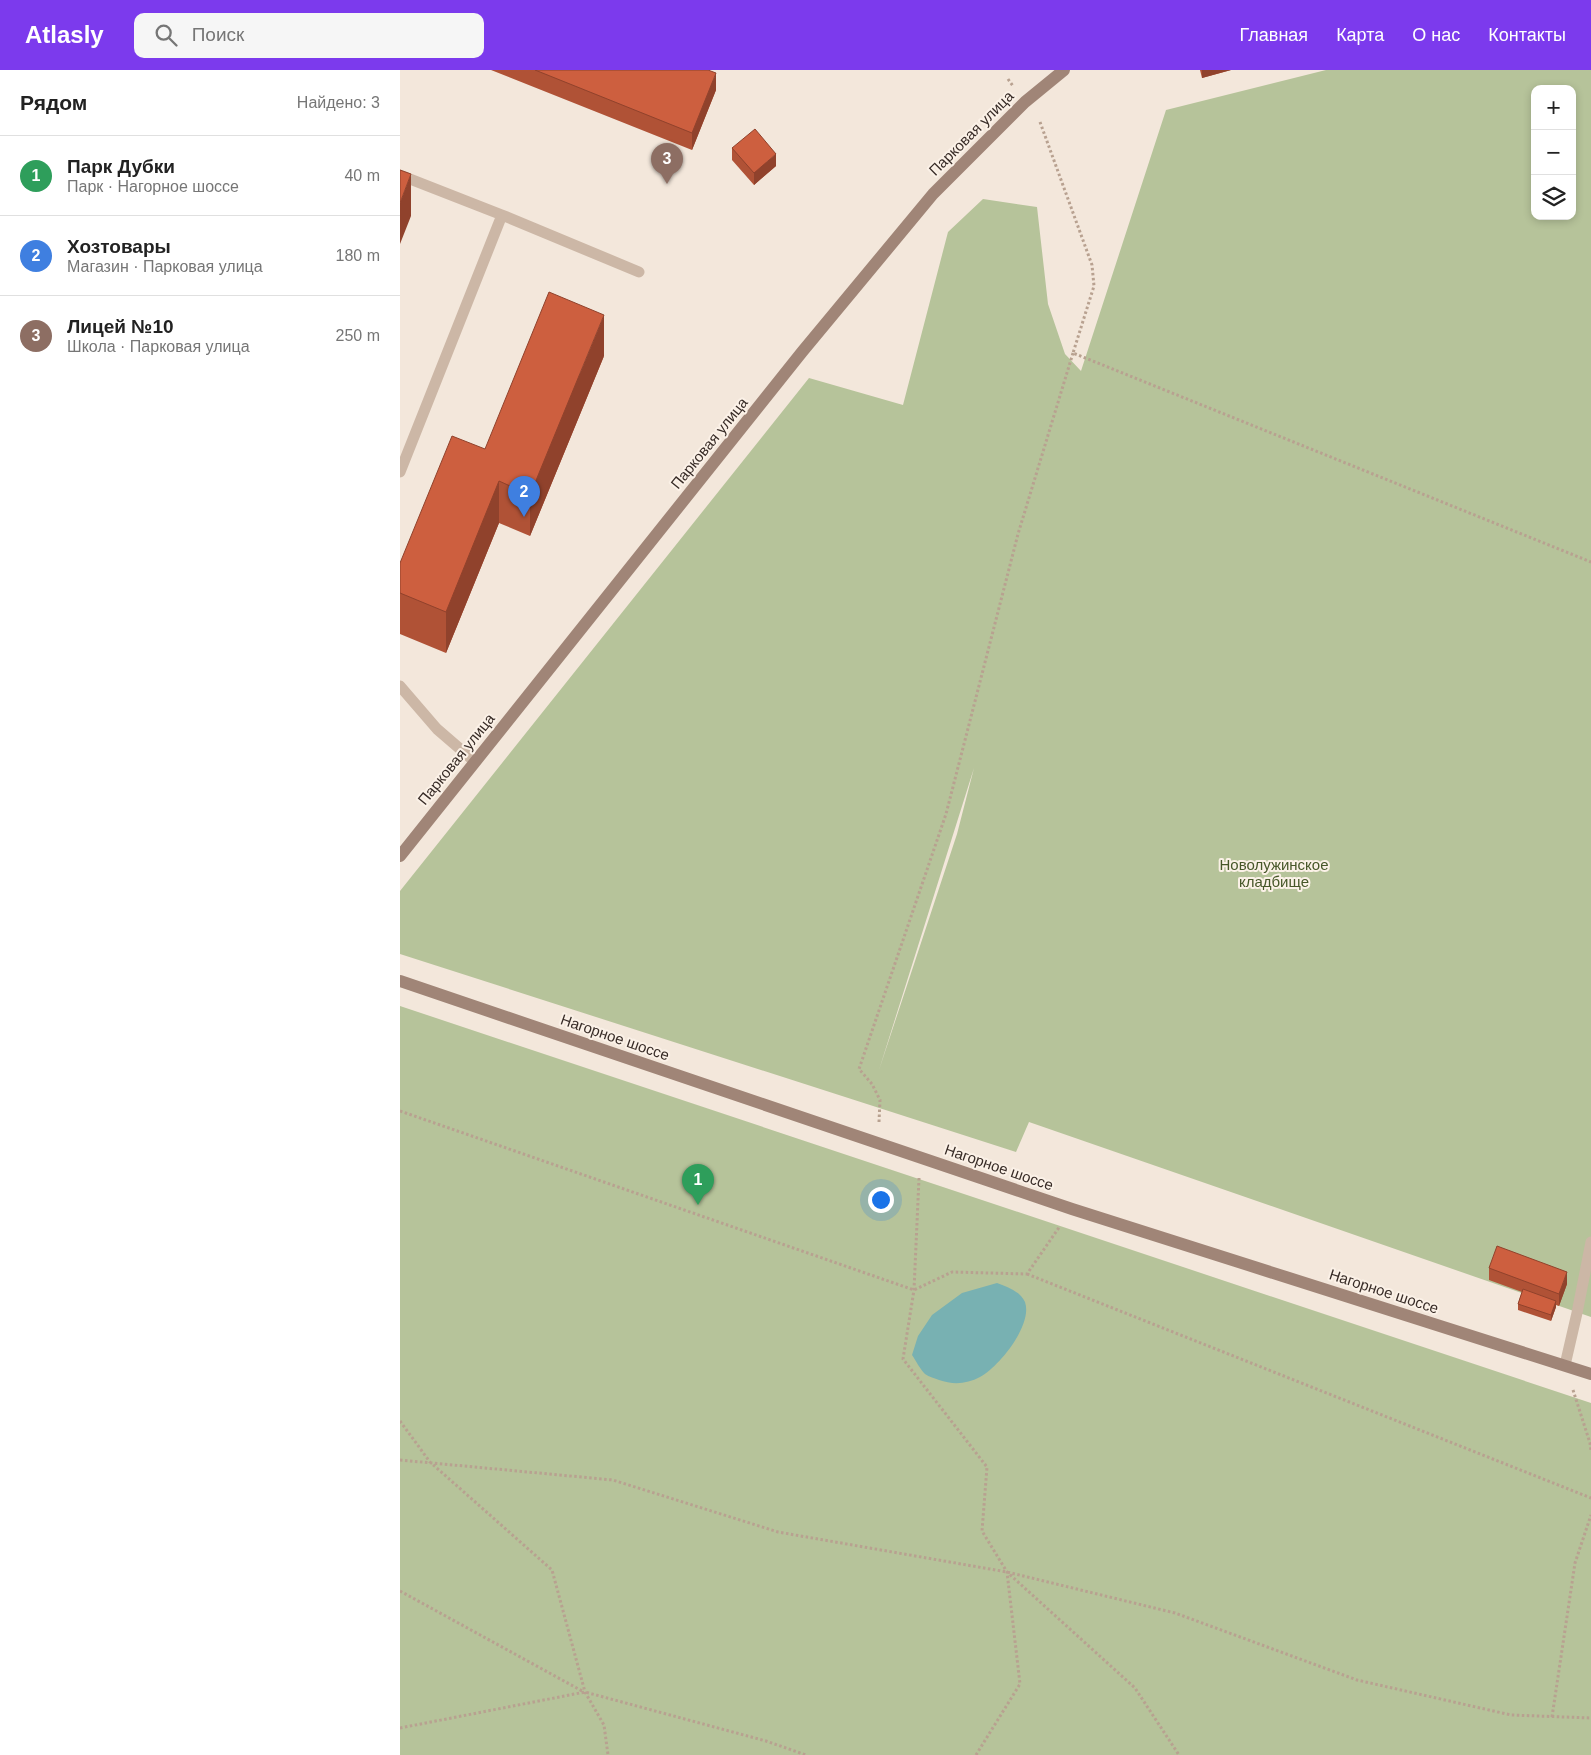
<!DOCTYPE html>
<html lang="ru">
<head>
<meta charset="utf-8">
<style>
	:root { --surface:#fff; --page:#f6f6f6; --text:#222; --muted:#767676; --line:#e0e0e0; --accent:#7c3aed }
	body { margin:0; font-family:Arial,sans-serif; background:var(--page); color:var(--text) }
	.controls { position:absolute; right:15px; top:15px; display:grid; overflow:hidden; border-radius:10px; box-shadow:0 2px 8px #0003 }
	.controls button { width:45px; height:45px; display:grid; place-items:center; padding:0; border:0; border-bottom:1px solid var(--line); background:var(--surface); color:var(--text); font:25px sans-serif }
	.you { position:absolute; left:480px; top:1129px; width:18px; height:18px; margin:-12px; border:4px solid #fff; border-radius:50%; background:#1a73e8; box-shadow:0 0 0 8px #1a73e833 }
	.badge { display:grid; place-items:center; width:32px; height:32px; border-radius:50%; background:var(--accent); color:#fff; font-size:16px; font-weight:700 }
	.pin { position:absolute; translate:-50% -41px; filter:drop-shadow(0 1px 2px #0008) }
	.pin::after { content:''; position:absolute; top:26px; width:18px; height:15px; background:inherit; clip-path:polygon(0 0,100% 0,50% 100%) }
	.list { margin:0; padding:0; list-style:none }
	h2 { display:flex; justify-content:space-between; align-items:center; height:65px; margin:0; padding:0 20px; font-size:21px }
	h2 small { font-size:16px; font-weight:400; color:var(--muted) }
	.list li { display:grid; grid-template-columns:32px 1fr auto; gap:15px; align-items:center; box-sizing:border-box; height:80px; padding:0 20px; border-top:1px solid var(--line) }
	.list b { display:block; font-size:19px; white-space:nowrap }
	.list p { margin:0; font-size:16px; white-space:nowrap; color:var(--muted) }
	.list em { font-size:16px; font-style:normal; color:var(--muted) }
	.icon { flex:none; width:28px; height:28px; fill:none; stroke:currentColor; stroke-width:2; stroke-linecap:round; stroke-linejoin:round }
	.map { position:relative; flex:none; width:1191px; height:1685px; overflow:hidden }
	header { display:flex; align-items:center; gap:30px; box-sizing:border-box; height:70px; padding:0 25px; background:var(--accent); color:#fff }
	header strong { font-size:24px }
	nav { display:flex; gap:28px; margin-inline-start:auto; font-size:18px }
	.search { width:350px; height:45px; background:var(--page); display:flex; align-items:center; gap:12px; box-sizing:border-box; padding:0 18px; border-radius:10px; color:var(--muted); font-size:19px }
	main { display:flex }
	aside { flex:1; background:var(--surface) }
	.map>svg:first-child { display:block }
	.green { fill:#b6c39a; fill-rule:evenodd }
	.water { fill:#78b1b2 }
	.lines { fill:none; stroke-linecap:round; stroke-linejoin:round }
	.path { stroke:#b8a190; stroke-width:3; stroke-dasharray:2.5 2.5; stroke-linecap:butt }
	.lane { stroke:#ccb7a6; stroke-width:11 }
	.secondary { stroke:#a08577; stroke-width:12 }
	.wall { fill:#b05236 }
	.shaded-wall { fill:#90422c }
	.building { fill:#cd5f3f; stroke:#90422c }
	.labels { text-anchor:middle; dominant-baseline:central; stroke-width:4; stroke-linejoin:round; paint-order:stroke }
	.street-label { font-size:15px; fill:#382c27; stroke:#fbf1e7 }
	.park-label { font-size:15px; fill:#475729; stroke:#fbf1e7 }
</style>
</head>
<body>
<header>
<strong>Atlasly</strong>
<div class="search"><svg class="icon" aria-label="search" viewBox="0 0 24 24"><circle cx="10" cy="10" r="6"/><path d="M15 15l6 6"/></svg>Поиск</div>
<nav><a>Главная</a><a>Карта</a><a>О нас</a><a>Контакты</a></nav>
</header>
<main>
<aside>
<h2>Рядом<small>Найдено: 3</small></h2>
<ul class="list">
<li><span class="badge" style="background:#2e9e5b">1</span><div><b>Парк Дубки</b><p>Парк · Нагорное шоссе</p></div><em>40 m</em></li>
<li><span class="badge" style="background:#3f7fe0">2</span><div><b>Хозтовары</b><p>Магазин · Парковая улица</p></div><em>180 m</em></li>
<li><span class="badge" style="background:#8d6e63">3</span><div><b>Лицей №10</b><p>Школа · Парковая улица</p></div><em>250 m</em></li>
</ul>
</aside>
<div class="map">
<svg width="1191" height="1685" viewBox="0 0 1191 1685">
	<rect width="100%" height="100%" fill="#f3e7db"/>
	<path class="green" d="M926,0H1191V1247L629,1052L616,1082L0,884V821L409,308L503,335L548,162L583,129L637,137L648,234L665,284L681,301L766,40ZM1135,19H1172V146H1135ZM574,698L557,764L479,1000Z
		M0,936L1191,1333V1685H0Z"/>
	<path class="water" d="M597,1213C607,1217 620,1221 625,1232C633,1255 599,1297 580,1307C567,1314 553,1315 539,1310C535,1308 529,1307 525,1304C520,1299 516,1291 512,1285L518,1266L532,1245L562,1223Z"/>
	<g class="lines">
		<path class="path" d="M608,9L613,16
			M640,52L692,195L694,216L673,283L1191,492
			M0,1041L514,1220L552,1202L627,1204L660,1156
			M479,1052L480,1030L472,1014L459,999L546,744L618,464L673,283
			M519,1108L514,1220L503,1289L587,1397L582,1461L607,1502L735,1618L779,1685
			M627,1204L1191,1428
			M1173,1320L1190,1373L1191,1381
			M0,1351L30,1392L152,1500L185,1622L204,1655L208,1685
			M0,1390L213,1410L378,1462L607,1502L775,1543L957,1610L1111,1645L1191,1648
			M0,1521L184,1622
			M1152,1647L1175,1493L1191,1445
			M0,1658L185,1622L366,1671L406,1685
			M576,1685L620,1614L607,1502"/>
		<path class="lane" d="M0,105L102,145L0,402
			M102,145L239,202
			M0,616L37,659L74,691
			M1165,1295L1177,1243L1191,1172"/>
		<path class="secondary" d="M0,786L402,282L533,124L625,32L664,0
			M0,911L672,1139L1191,1304"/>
	</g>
	<path class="wall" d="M91,0H308L316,20L292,80Z
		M800,0H831L802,8Z
		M332,78L376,96L354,115L332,90Z
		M204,286L130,466L99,453L46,583L0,564V493L85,379Z
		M1089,1198L1167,1214L1159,1236L1156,1235V1237L1151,1251L1118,1240V1234L1122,1222L1089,1210Z"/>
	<path class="shaded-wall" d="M802,0H831L802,8Z
		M316,3V20L292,80V63Z
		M376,84V96L354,115V103Z
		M11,104V146L0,174V133Z
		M204,245V286L130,466V425Z
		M99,411V453L46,583V542Z
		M1167,1202V1214L1159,1236V1224Z
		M1156,1231V1237L1151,1251V1245Z"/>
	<path class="building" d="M135,0H308L316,3L292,63Z
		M355,59L376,84L354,103L332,78Z
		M0,100L11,104L0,133Z
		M149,222L204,245L130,425L99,411L46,542L0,523V493L52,366L85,379Z
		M1097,1176L1167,1202L1159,1224L1089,1198Z
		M1123,1219L1156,1231L1151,1245L1118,1234Z"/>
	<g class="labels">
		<g class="street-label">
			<text transform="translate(571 63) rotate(-45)">Парковая улица</text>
			<text transform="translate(309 373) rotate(-51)">Парковая улица</text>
			<text transform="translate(56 689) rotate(-51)">Парковая улица</text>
			<text transform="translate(215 967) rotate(19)">Нагорное шоссе</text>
			<text transform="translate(599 1097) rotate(19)">Нагорное шоссе</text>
			<text transform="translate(984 1221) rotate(18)">Нагорное шоссе</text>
		</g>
		<g class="park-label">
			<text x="874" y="794">Новолужинское<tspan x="874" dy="17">кладбище</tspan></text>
		</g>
	</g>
</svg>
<div class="controls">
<button>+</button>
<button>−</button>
<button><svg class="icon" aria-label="layers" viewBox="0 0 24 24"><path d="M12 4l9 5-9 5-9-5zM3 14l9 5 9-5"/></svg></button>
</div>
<div class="you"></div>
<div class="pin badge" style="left:298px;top:1135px;background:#2e9e5b">1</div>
<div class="pin badge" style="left:124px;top:447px;background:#3f7fe0">2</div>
<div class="pin badge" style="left:267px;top:114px;background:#8d6e63">3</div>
</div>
</main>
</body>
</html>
